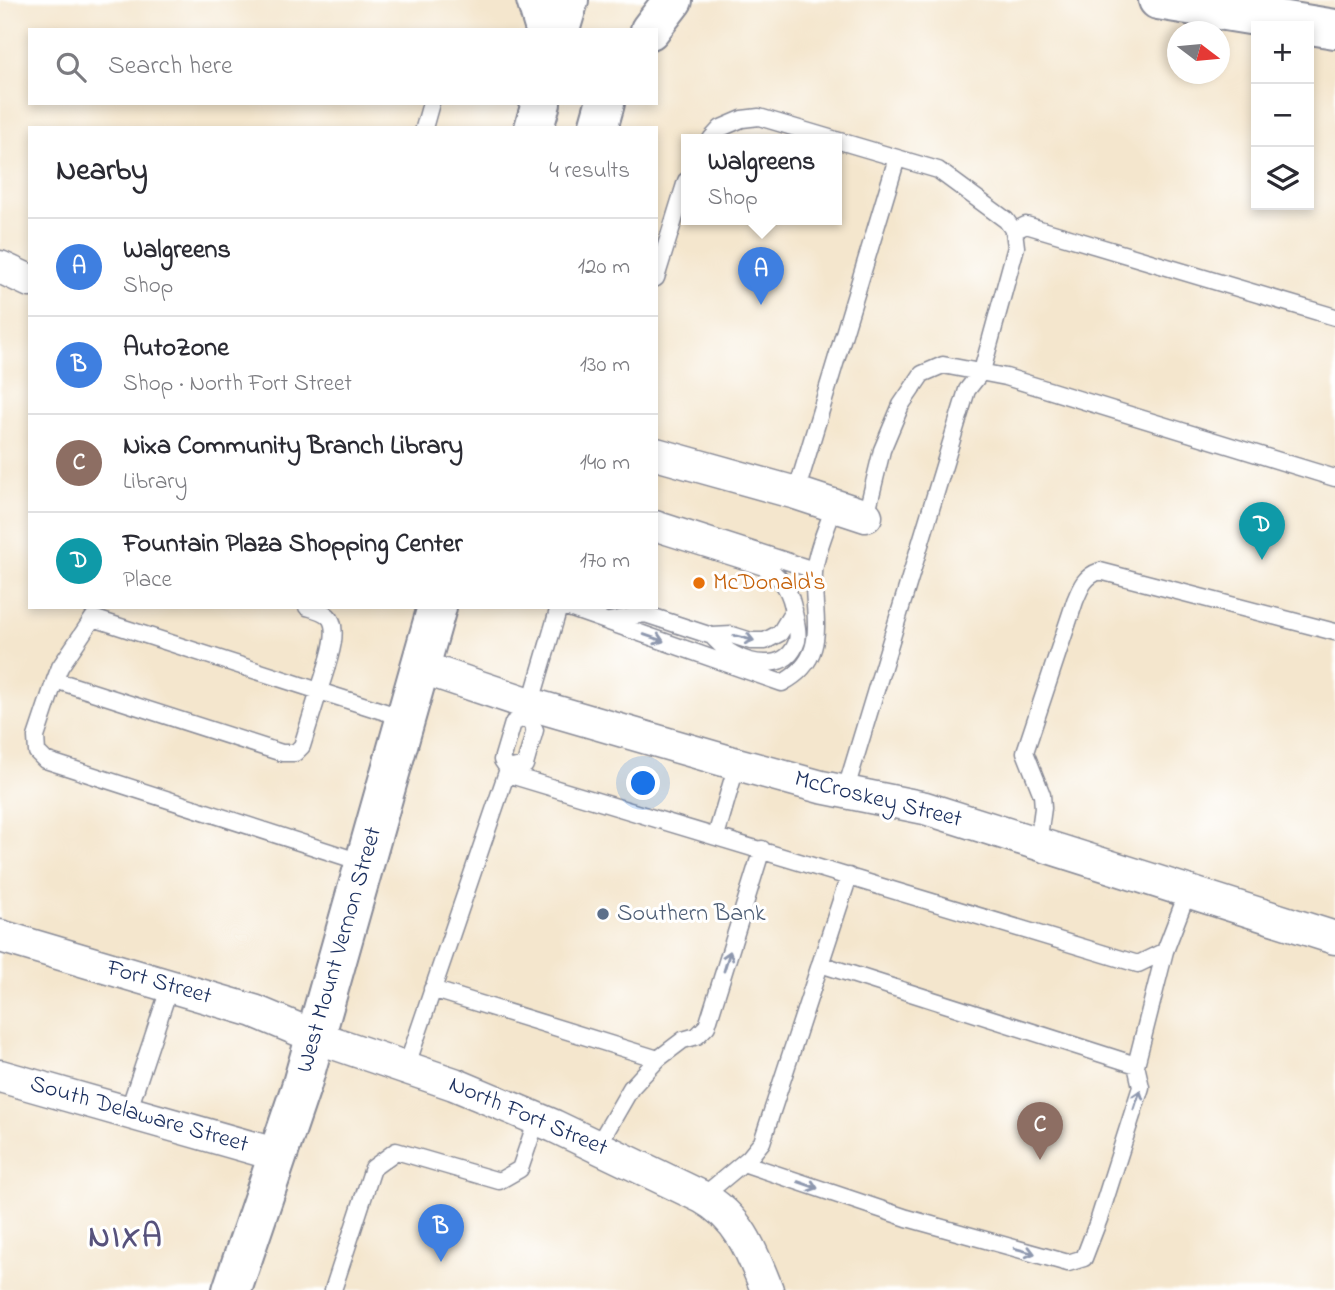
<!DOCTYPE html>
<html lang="en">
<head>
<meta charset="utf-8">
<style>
	:root { --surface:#fff; --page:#f2f2f3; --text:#2b2b33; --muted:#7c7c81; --line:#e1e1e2; --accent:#1f6fb2 }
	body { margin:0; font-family:"Indie Flower",sans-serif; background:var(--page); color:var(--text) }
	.controls { position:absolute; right:21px; top:21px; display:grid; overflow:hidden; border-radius:0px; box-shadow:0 4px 10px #0003 }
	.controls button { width:63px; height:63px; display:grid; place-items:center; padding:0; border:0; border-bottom:2px solid var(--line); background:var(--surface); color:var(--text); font:35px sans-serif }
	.compass { position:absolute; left:1167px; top:21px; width:63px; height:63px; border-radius:50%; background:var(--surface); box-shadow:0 4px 10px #0003; rotate:106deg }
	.you { position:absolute; left:644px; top:784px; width:24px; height:24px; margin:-18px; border:5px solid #fff; border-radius:50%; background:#1a73e8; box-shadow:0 0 0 10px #1a73e833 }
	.badge { display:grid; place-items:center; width:46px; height:46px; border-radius:50%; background:var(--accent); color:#fff; font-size:23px; font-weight:700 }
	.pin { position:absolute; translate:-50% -58px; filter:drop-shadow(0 2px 4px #0008) }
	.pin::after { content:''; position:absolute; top:37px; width:24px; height:21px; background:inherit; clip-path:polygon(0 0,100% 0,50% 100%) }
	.popup { position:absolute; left:681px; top:134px; width:161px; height:91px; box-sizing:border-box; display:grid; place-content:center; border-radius:0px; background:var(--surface); filter:drop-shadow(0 2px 5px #0005); font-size:23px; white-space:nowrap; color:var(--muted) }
	.popup b { font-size:26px; color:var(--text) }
	.popup::after { content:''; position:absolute; left:50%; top:100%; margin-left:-14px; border:14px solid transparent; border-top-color:var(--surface) }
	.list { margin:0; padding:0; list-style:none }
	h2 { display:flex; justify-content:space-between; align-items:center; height:91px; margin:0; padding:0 28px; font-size:30px }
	h2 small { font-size:23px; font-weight:400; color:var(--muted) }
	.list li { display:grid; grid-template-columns:46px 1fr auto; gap:21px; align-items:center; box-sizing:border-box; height:98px; padding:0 28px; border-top:2px solid var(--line) }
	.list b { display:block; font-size:26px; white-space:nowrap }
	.list p { margin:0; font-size:23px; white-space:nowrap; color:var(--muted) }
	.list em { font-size:23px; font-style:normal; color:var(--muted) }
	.icon { flex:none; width:38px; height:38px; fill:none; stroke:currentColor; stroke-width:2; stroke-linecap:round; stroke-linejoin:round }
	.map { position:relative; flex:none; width:1335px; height:1290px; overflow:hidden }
	.search { position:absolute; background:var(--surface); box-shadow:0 4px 10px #0003; left:28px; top:28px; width:630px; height:77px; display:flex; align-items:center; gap:18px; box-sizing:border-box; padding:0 24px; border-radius:0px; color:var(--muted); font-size:26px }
	.panel { position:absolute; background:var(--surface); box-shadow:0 4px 10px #0003; left:28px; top:126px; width:630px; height:483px; border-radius:0px }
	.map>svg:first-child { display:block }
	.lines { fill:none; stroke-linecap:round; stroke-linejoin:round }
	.service-casing { stroke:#888a96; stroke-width:19 }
	.minor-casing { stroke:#888a96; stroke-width:35 }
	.primary-casing { stroke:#888a96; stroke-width:42 }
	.service { stroke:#fff; stroke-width:16 }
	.minor { stroke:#fff; stroke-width:32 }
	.primary { stroke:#fff; stroke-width:38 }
	.oneway { stroke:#8d97ae }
	.food-dot { fill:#e8710a; stroke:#fff; stroke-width:2.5 }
	.service-dot { fill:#5c6f8a; stroke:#fff; stroke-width:2.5 }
	.labels { text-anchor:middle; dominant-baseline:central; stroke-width:6; stroke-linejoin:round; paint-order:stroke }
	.food-label { font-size:24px; fill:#c56008; stroke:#fff; text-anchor:start }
	.street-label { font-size:24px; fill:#1b2f5e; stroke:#fff }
	.service-label { font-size:24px; fill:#4e5e75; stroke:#fff; text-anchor:start }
	.district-label { font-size:32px; font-weight:bold; letter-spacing:2px; fill:#57527c; stroke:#fff }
</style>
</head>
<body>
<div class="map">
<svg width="1335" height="1290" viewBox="0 0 1335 1290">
	<rect width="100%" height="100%" fill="#fff"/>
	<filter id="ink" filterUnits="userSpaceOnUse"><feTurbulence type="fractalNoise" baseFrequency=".0143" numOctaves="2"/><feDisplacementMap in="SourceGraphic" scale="14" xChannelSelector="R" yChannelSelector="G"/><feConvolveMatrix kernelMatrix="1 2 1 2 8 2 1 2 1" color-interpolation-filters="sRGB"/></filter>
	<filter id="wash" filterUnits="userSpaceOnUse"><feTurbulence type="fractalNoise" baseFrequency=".00686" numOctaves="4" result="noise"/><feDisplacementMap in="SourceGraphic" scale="28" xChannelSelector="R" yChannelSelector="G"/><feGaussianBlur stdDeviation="1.57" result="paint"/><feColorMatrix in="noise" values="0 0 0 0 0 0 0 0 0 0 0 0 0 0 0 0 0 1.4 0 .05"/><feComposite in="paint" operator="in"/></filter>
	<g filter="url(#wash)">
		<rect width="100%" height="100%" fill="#f4e6cd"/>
	</g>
	<g filter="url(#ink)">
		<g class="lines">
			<defs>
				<path id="service" d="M424,128L431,103
					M711,139L721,128L742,119L759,117L833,139
					M836,140L938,170L1006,220L1014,231L1016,247L982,371L967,390L845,792
					M1014,231L1026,225L1335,317
					M656,278L686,181
					M796,493L897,158
					M866,516L882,450L901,405L922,374L943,365L1006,377L1335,478
					M656,519L814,570
					M656,533L767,568C784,580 791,593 794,613C796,621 799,633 797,641C788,670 755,666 733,654C725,650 718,642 712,636
					M566,607L782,683C831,657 812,617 814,573C815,554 828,524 835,505
					M609,621L645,614L712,636L732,635L751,641H765L780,633L794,610
					M55,680L60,667L93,618L319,691C324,673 343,629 328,616C323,611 314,609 307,607
					M529,709L559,607
					M527,716L535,730L525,765L508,769L502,760L513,723Z
					M507,774L1138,964L1165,951L1188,891
					M716,836L737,764
					M1038,844L1043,808L1042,795L1025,752L1075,601C1081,586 1085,576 1100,571L1335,632
					M364,863L45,760L37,752L36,737L55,680L282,753H295L302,746L319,691L404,718
					M820,964L1136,1065L1165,951
					M432,989L658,1059
					M406,1068L508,769
					M128,1112L170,986
					M597,1147L631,1088L658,1059L683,1040L697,1036L707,1026L762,849
					M743,1163L907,1218L1068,1263L1084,1258L1099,1219L1141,1087L1136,1065
					M702,1197L749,1158L762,1142L849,876
					M333,1290L373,1168L396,1151L499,1181L520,1169L537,1119"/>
				<path id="minor" d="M0,267L30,281
					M656,454L796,493L866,516
					M420,667L530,704L737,764L821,787L925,808L1335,938
					M0,936L254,1011L316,1037L454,1084L554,1126L702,1197C740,1218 752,1252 767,1290
					M0,1076L278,1155"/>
				<path id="primary" d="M536,0L545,30
					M1158,0L1335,29
					M560,30L569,0
					M650,30L673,0
					M534,128L541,103
					M598,128L605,103
					M232,1290L302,1084L437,607"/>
			</defs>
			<use href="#service" class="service-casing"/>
			<use href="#minor" class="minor-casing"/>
			<use href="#primary" class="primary-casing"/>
			<use href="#service" class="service"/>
			<use href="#minor" class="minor"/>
			<use href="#primary" class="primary"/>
		</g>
		<defs><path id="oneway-shaft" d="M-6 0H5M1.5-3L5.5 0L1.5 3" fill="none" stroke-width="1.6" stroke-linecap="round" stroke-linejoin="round" transform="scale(1.75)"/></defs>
		<g class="oneway">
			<use href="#oneway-shaft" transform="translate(654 638) rotate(19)"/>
			<use href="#oneway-shaft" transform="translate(744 638) rotate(14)"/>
			<use href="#oneway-shaft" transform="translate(727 961) rotate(-73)"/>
			<use href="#oneway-shaft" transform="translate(1137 1100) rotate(-72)"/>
			<use href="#oneway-shaft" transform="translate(808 1185) rotate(19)"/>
			<use href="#oneway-shaft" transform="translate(1025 1251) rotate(15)"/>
		</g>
	</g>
	<circle class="food-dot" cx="699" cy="583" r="7"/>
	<circle class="service-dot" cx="603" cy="914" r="7"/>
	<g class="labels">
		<g class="food-label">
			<text x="713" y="583">McDonald's</text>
		</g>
		<g class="street-label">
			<text transform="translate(878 800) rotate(14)">McCroskey Street</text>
			<text transform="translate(340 950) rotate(-74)">West Mount Vernon Street</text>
			<text transform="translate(159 983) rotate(16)">Fort Street</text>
			<text transform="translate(139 1115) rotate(16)">South Delaware Street</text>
			<text transform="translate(528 1117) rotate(23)">North Fort Street</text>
		</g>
		<g class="service-label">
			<text x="617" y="914">Southern Bank</text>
		</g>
		<g class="district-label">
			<text x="126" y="1238">NIXA</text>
		</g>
	</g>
</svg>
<div class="controls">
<button>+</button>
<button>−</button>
<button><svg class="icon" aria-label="layers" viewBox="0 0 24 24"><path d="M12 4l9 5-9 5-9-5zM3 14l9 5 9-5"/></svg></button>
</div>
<svg class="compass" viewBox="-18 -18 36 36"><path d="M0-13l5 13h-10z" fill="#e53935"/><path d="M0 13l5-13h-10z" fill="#7c7c81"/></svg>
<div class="you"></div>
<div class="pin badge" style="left:761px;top:305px;background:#3f7fe0">A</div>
<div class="popup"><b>Walgreens</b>Shop</div>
<div class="pin badge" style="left:441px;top:1262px;background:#3f7fe0">B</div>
<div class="pin badge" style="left:1040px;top:1160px;background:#8d6e63">C</div>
<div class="pin badge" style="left:1262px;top:560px;background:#0f9aa8">D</div>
<div class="search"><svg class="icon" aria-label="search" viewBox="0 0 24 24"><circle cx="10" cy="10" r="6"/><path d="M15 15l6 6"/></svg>Search here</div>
<section class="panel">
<h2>Nearby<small>4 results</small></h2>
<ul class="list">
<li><span class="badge" style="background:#3f7fe0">A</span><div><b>Walgreens</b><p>Shop</p></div><em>120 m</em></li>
<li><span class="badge" style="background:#3f7fe0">B</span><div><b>AutoZone</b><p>Shop · North Fort Street</p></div><em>130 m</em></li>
<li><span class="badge" style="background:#8d6e63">C</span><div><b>Nixa Community Branch Library</b><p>Library</p></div><em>140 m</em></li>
<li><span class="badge" style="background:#0f9aa8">D</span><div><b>Fountain Plaza Shopping Center</b><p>Place</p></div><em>170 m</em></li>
</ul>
</section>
</div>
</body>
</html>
